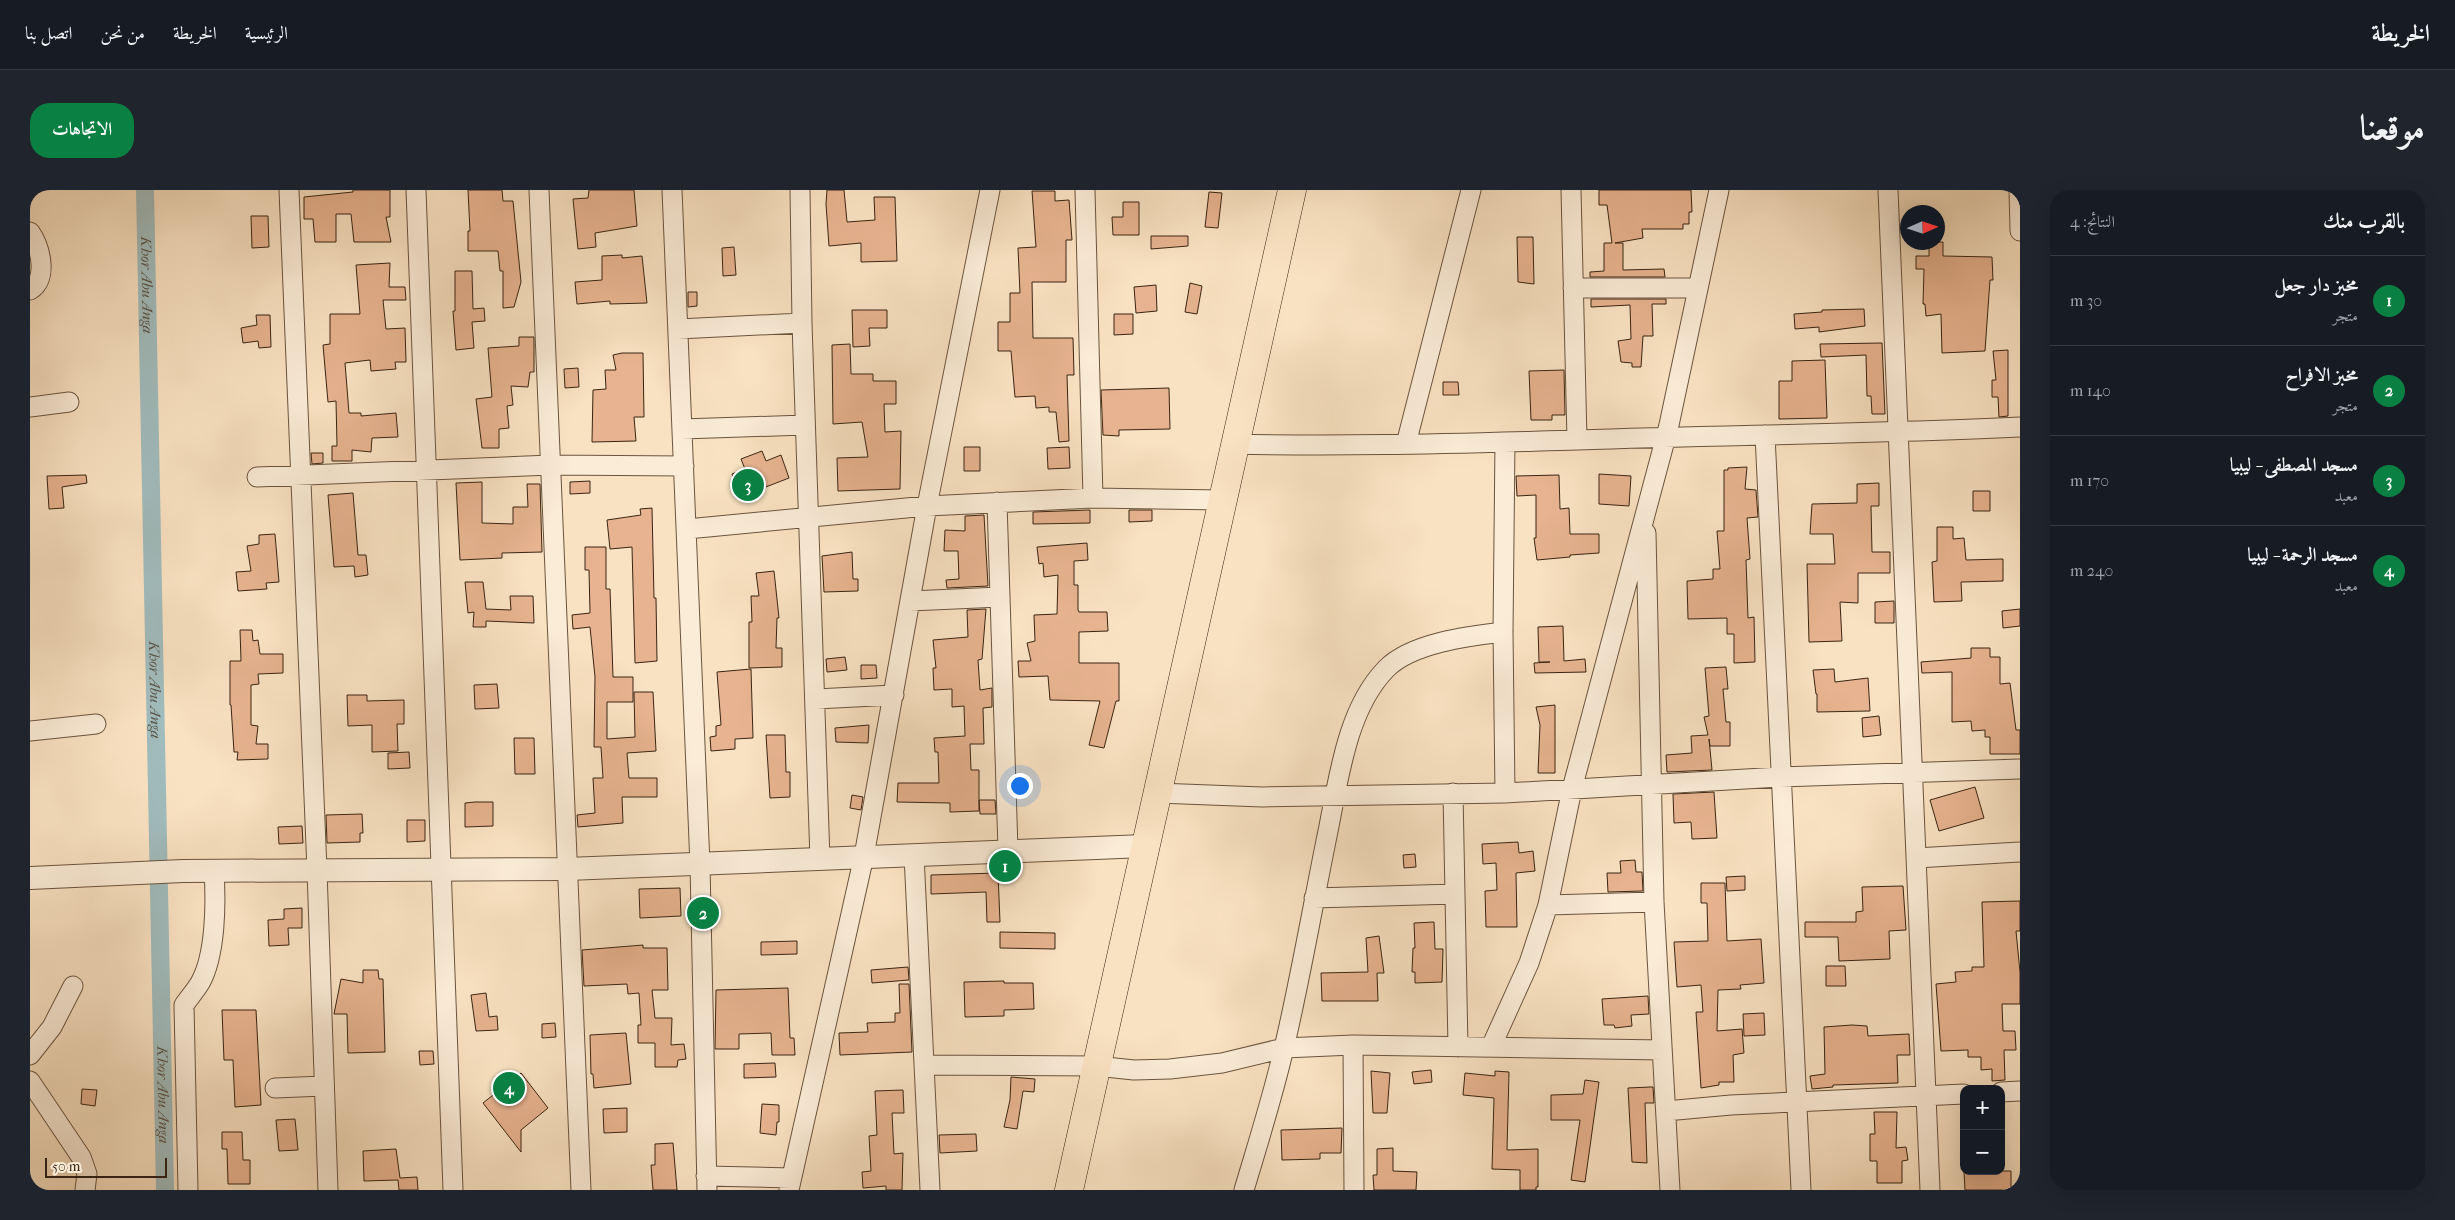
<!DOCTYPE html>
<html lang="ar">
<head>
<meta charset="utf-8">
<style>
	:root { --surface:#171b24; --page:#20242c; --text:#f1f3f6; --muted:#9ea1a6; --line:#363941; --accent:#0b8043 }
	body { margin:0; font-family:"IM FELL French Canon",Amiri,serif; background:var(--page); color:var(--text); direction:rtl }
	.controls { position:absolute; right:15px; bottom:15px; display:grid; overflow:hidden; border-radius:10px; box-shadow:0 5px 20px #0002 }
	.controls button { width:45px; height:45px; display:grid; place-items:center; padding:0; border:0; border-bottom:1px solid var(--line); background:var(--surface); color:var(--text); font:25px sans-serif }
	.compass { position:absolute; left:1870px; top:15px; width:45px; height:45px; border-radius:50%; background:var(--surface); box-shadow:0 5px 20px #0002; rotate:87deg }
	.scale { position:absolute; left:15px; bottom:12px; width:122px; box-sizing:border-box; padding-left:5px; border:2px solid #3a2512; border-top:0; font-size:14px; line-height:18px; white-space:nowrap; color:#3a2512; -webkit-text-stroke:4px #fbecd7; paint-order:stroke }
	.you { position:absolute; left:989px; top:595px; width:18px; height:18px; margin:-12px; border:4px solid #fff; border-radius:50%; background:#1a73e8; box-shadow:0 0 0 8px #1a73e833 }
	.badge { display:grid; place-items:center; width:32px; height:32px; border-radius:50%; background:var(--accent); color:#fff; font-size:16px; font-weight:700 }
	.pin { position:absolute; translate:-50% -50%; border:2px solid #fff; box-shadow:0 1px 5px #0006 }
	.list { margin:0; padding:0; list-style:none }
	h2 { display:flex; justify-content:space-between; align-items:center; height:65px; margin:0; padding:0 20px; font-size:21px }
	h2 small { font-size:16px; font-weight:400; color:var(--muted) }
	.list li { display:grid; grid-template-columns:32px 1fr auto; gap:15px; align-items:center; box-sizing:border-box; height:90px; padding:0 20px; border-top:1px solid var(--line) }
	.list b { display:block; font-size:19px; white-space:nowrap }
	.list p { margin:0; font-size:16px; white-space:nowrap; color:var(--muted) }
	.list em { font-size:16px; font-style:normal; color:var(--muted) }
	.map { position:relative; flex:none; width:1990px; height:1000px; overflow:hidden; direction:ltr; border-radius:20px }
	header { display:flex; align-items:center; gap:30px; box-sizing:border-box; height:70px; padding:0 25px; background:var(--surface); border-bottom:1px solid var(--line) }
	header strong { font-size:24px }
	nav { display:flex; gap:28px; margin-inline-start:auto; font-size:18px }
	.intro { display:flex; align-items:center; justify-content:space-between; box-sizing:border-box; height:120px; padding:0 30px }
	h1 { margin:0; font-size:35px }
	.button { padding:12px 22px; border-radius:20px; background:var(--accent); color:#fff; font-size:18px; font-weight:700 }
	main { display:flex; gap:30px; padding:0 30px }
	aside { flex:1; background:var(--surface); border-radius:20px; box-shadow:0 5px 20px #0002 }
	.map>svg:first-child { display:block }
	.lines { fill:none; stroke-linecap:round; stroke-linejoin:round }
	.canal { stroke:#a1bcbd; stroke-width:18 }
	.building { fill:#e7b390; stroke:#3a2512 }
	.minor-casing { stroke:#6a543e; stroke-width:21 }
	.tertiary-casing { stroke:#6a543e; stroke-width:24 }
	.trunk-casing { stroke:#3a2512; stroke-width:29 }
	.minor { stroke:#fbecd7; stroke-width:19 }
	.tertiary { stroke:#fbecd7; stroke-width:22 }
	.trunk { stroke:#f9e2c2; stroke-width:28 }
	.labels { text-anchor:middle; dominant-baseline:central; stroke-width:4.5; stroke-linejoin:round; paint-order:stroke }
	.water-label { font-size:15px; font-style:italic; fill:#595245; stroke:#fbecd7 }
</style>
</head>
<body>
<header>
<strong>الخريطة</strong>
<nav><a>الرئيسية</a><a>الخريطة</a><a>من نحن</a><a>اتصل بنا</a></nav>
</header>
<div class="intro"><h1>موقعنا</h1><a class="button">الاتجاهات</a></div>
<main>
<aside>
<h2>بالقرب منك<small>النتائج: 4</small></h2>
<ul class="list">
<li><span class="badge">1</span><div><b>مخبز دار جعل</b><p>متجر</p></div><em>30 m</em></li>
<li><span class="badge">2</span><div><b>مخبز الافراح</b><p>متجر</p></div><em>140 m</em></li>
<li><span class="badge">3</span><div><b>مسجد المصطفى - ليبيا</b><p>معبد</p></div><em>170 m</em></li>
<li><span class="badge">4</span><div><b>مسجد الرحمة - ليبيا</b><p>معبد</p></div><em>240 m</em></li>
</ul>
</aside>
<div class="map">
<svg width="1990" height="1000" viewBox="0 0 1990 1000">
	<rect width="100%" height="100%" fill="#f9e2c2"/>
	<filter id="stains"><feTurbulence type="fractalNoise" baseFrequency=".004" numOctaves="4"/><feColorMatrix values="0 0 0 0 .2 0 0 0 0 .09 0 0 0 0 .02 0 0 0 .5 -.17"/></filter>
	<radialGradient id="worn" r=".72"><stop offset=".6" stop-color="#630" stop-opacity="0"/><stop offset="1" stop-color="#630" stop-opacity=".3"/></radialGradient>
	<g class="lines">
		<path class="canal" id="s1" d="M115,0L135,1000"/>
	</g>
	<path class="building" d="M323,0H360V27H356L361,52H324L321,24H306V52H285L283,29H274V7L323,2Z
		M438,0H472L473,11H483L491,92L484,117L473,118V81H470L468,61H438V41H440Z
		M559,0H604L607,36L565,43L566,57L548,59L543,9L558,8Z
		M797,0H814L817,32L845,30L844,7H865L867,71L831,72V53L799,56L796,14Z
		M1569,0H1661L1662,22H1659V34H1653V39H1612L1613,48L1585,53H1593V80L1634,79L1635,87H1560V82L1574,81V53H1582L1577,15H1569Z
		M1002,1H1025V11L1039,10L1042,50H1036V92H1002L1003,148H1043L1044,185H1037L1039,251L1029,252L1026,222H1019V217L1006,218L1005,206L985,207L981,161H968V132H980V103H990L988,58L1006,57Z
		M1179,2L1192,3L1188,38L1175,37Z
		M1093,12H1109V45H1083L1082,27H1093Z
		M221,26H238L239,57L222,58Z
		M1121,46H1158V56L1121,59Z
		M1487,47H1503L1504,94L1488,92Z
		M1899,52H1913V66L1962,67L1963,90H1960L1955,161L1912,163L1911,124L1896,126L1895,114H1893L1894,79H1886V66H1899Z
		M704,57L706,85L693,86L692,58Z
		M592,65V68L612,66L617,113L580,114V111L547,114L545,92L572,90V66Z
		M360,73L359,97H375L376,110H353L356,139L375,138L376,172H365L366,179L341,181L340,170L315,173L319,223H331V226L366,223L368,247L342,248L341,262L322,260V271H302V256H307L306,211L298,212L293,155L300,154V124H330L326,75Z
		M425,81H442L443,119L454,118L455,131L442,132L444,158L426,160L423,121H425Z
		M1160,93L1172,96L1167,124L1155,122Z
		M1126,95L1127,121L1106,123L1104,97Z
		M658,102H667V116L658,117Z
		M1561,109H1636V114H1622L1623,146H1613L1611,177H1602V173L1591,172L1588,151L1601,149L1600,115L1561,117Z
		M1834,119L1835,136L1789,142V137L1765,139L1764,124L1792,122V120Z
		M822,120H857V138H839L840,156L823,157Z
		M1084,124H1103V144L1084,145Z
		M226,125H240L241,157L229,158L228,151L213,153L211,138L227,135Z
		M489,147H504V182H500L498,197L481,196L483,215L477,216L479,238L469,239V258H452L446,209L462,207L458,158L489,156Z
		M1852,153L1855,224H1842L1841,206H1837L1836,165L1791,167L1790,154Z
		M820,154L821,184H843V191H866V214H854L855,242L871,241L870,299L808,301L807,268L838,267L832,232L803,234L802,155Z
		M1978,160V226L1969,227L1968,207H1962V190H1966L1963,161Z
		M592,163H613L614,227H604L606,251L562,252L563,200L576,199L575,180H586L583,165Z
		M1795,170L1797,228L1749,229V191H1762V171Z
		M548,178L549,197L535,198L534,179Z
		M1534,180L1535,225H1522V230H1501L1499,181Z
		M1413,192H1428L1429,205H1413Z
		M1139,198L1140,239L1089,240V246L1073,245L1071,200Z
		M934,257H950V281H934Z
		M1039,257L1040,278L1018,279L1017,258Z
		M732,261L736,271L751,265L759,288L710,307L702,284L715,279L711,269Z
		M281,263H293V273L282,274Z
		M1717,277L1715,299L1726,300L1728,327L1717,328L1720,369L1716,370L1718,428L1724,427L1725,472L1704,473V444H1697V428L1658,429L1657,391L1683,389V379H1690L1687,341H1694V280H1698V278Z
		M1569,284L1601,286L1599,316L1569,314Z
		M56,285L57,293L32,297L34,318L19,319L17,286Z
		M1529,285L1530,319L1539,318L1540,344H1569V363L1540,365V367L1507,370L1504,348H1506V305L1487,306L1486,286Z
		M560,291V303L540,304V292Z
		M452,292V333L483,334V317H498L497,294H510L512,362L472,363V368L430,370L426,293Z
		M1849,293V316H1841L1842,362H1860V383H1828V413L1810,412L1812,451L1779,452L1777,374H1805L1803,344H1780L1782,314L1827,313V294Z
		M1943,301H1960V321H1943Z
		M323,303L328,365H336L338,385L325,387L324,376L304,377L298,305Z
		M622,318L624,408H626L627,471L605,473L602,357L580,359L577,330L611,325L610,319Z
		M1060,320V333L1003,334V322Z
		M1099,320H1122V331L1099,332Z
		M954,325L958,396L917,398L916,390L929,389L928,361H914L915,340L935,341V326Z
		M1907,337H1923V349L1934,348L1936,370L1973,369V391L1931,392L1932,411L1904,412L1902,372L1907,371Z
		M245,344L249,392L236,393L237,399L208,401L206,382L221,381L217,356L229,354V345Z
		M1057,353L1058,370L1044,371V395H1048V420L1049,422H1077L1078,441L1049,442V473H1089V511H1086L1074,558L1059,555L1070,511L1020,510L1018,486L989,487L988,471H1001L997,453L1005,451L1004,425L1027,424L1028,385L1014,387L1013,373L1009,374L1007,357Z
		M555,357H576V399H580L583,487H603V512H577V549L605,547L604,502H623L626,561L597,563L599,588H627V607H592L593,633L548,637L547,625L565,623L563,588H573L571,557H564L565,487L560,437L543,439L542,425L560,423L559,380H555Z
		M822,362L823,389H828V401L794,402L792,366Z
		M744,381L749,428H747L746,458H752V477L719,478V432H722L721,406H729L726,383Z
		M435,392H453L456,419L481,420L480,406H503L504,433L456,431V437H443L444,422L438,423Z
		M1864,411V433H1845V412Z
		M956,419L952,469L948,470L950,500L962,498V517L953,518L954,554H940L941,580H949V621L920,622V613L867,612L868,593H909L908,562H905L904,548L935,546L934,516L922,517V499L904,500L903,478H906L903,450L938,447L937,420Z
		M1990,419V436L1973,438L1972,421Z
		M1533,436L1534,471L1555,469L1556,482L1505,483L1504,473L1520,472H1509L1508,437Z
		M210,440H222L223,451L228,450L230,464H253V483L228,484L229,494L221,495V535L228,536L226,554H238V569L207,570L208,562H204L201,515H200V471H211Z
		M1941,458H1960V467H1970V494L1980,493L1986,540H1990V564H1960V547H1955V540L1942,541L1941,531L1922,532V482L1892,483L1891,472L1941,468Z
		M815,467L817,480L797,482L796,469Z
		M831,475H846L847,488L831,489Z
		M1696,477L1698,499H1693L1696,532H1700V556H1680L1679,549L1682,580L1637,582L1636,565L1662,563L1661,546L1678,545L1674,527L1679,526L1675,478Z
		M721,479L723,548L705,549V559L681,561L680,547L686,546V536L691,535L687,482Z
		M1804,479L1805,492L1838,488L1840,521L1787,522V504H1786L1783,480Z
		M467,494L469,518L445,519L444,495Z
		M317,505H337V511L374,510V534H367L368,561L342,562V535L318,536Z
		M1525,515V583H1508L1510,535L1506,517Z
		M1849,526L1851,545L1833,547L1832,528Z
		M839,535L838,553L806,552L805,538Z
		M736,545H755L756,582H760V607L740,608Z
		M484,548H504L505,584H485Z
		M379,562L380,578L358,579V563Z
		M1945,597L1954,628L1909,641L1900,610Z
		M1684,602L1687,648L1662,649L1661,632L1644,633L1643,604Z
		M822,605L833,607L831,620L820,618Z
		M949,610H965L966,624H950Z
		M445,612H463V636L435,637V613Z
		M332,624L333,643H330V652L297,653L296,625Z
		M377,630H395V651L377,652Z
		M272,636L273,653L249,654L248,637Z
		M1488,652L1489,663L1503,661L1505,681L1486,683L1487,737H1456L1455,701L1467,700L1466,673L1453,674L1452,654Z
		M1385,664L1386,677L1374,678L1373,665Z
		M1605,670L1606,682H1612L1613,701L1578,702L1577,683H1591L1590,671Z
		M968,683L970,732H957L956,702L901,704V685Z
		M1715,686V700L1697,701L1696,687Z
		M1671,693H1695L1697,751L1731,749L1734,793L1710,795L1711,799L1688,800L1687,841L1712,839L1714,863L1703,865L1704,892H1689V895L1671,898L1666,822H1673L1671,795L1647,797L1644,752L1678,751L1677,713H1671Z
		M1873,696L1876,740L1859,741L1860,769L1809,771L1808,747H1775V732H1826V722L1833,721L1832,697Z
		M650,698L651,726L610,728L609,699Z
		M1990,711V741H1986L1990,782V814H1972L1973,841H1985L1986,860H1974L1975,890L1962,891V879L1951,880V867H1938V860L1911,861L1906,794L1926,792L1925,782L1942,781V777H1954L1952,712Z
		M272,718V738H258L259,755L239,756L238,730L254,729V719Z
		M1404,732L1405,759H1413L1412,792L1385,793V782H1382L1383,758H1385L1384,733Z
		M970,742L1025,743V759L970,758Z
		M1349,746L1354,783H1347L1348,811H1292L1291,783L1338,782L1336,748Z
		M767,751V764L731,765V752Z
		M613,755V758H637L638,800H622L625,828H642L641,855L654,854L656,869L648,870L647,877H625V853H608V835H611L609,803L598,804L597,794L554,796L552,760Z
		M1796,776H1815L1816,796H1796Z
		M878,777L879,790L842,793L841,780Z
		M333,780H348L349,789H353L355,862L318,863L317,824H304L311,789L333,793Z
		M974,791V793H1003L1004,819L974,820V826L935,827L934,792Z
		M869,794H879L882,862L810,865L809,843L838,842L837,833L865,832V823H870Z
		M758,798L760,848H764L765,865H742L741,843L709,844V859H685L686,800Z
		M456,803L459,827L467,826L468,840L446,841L441,805Z
		M1618,806L1619,824L1601,825L1602,836L1585,838L1584,835H1574L1572,809Z
		M192,820H226L231,915L205,917L203,870H194Z
		M1734,823L1735,845L1714,846L1713,824Z
		M525,833L526,847L512,848V834Z
		M1822,835L1837,836L1838,846L1879,844L1880,865H1867L1868,893L1803,895V897L1782,899L1780,886L1795,884L1794,837Z
		M596,843L601,894L564,898L563,884H561L560,845Z
		M389,861H403L404,874L390,875Z
		M745,873L746,887L714,888V874Z
		M1401,880L1402,892L1384,894L1382,882Z
		M1341,881L1360,883L1357,923H1343Z
		M1465,881L1479,882L1477,960L1508,959V997H1506V1000H1490V980L1462,979L1464,908L1433,905L1435,883L1465,886Z
		M491,883L518,918L491,940V962L453,913Z
		M981,887L1005,889L1004,902L993,901L987,939L974,937L980,910Z
		M1555,890L1569,892L1555,992L1541,990L1550,930H1521V905L1553,904Z
		M1620,897H1623L1624,913H1615L1617,973L1602,972L1598,898Z
		M52,899L67,900L65,916L51,914Z
		M873,900L874,923H862L864,964L873,963L872,1000H856V996L833,998L832,982L841,981L839,946L847,945L845,901Z
		M732,914L749,915V932H747L746,945L730,943Z
		M597,918V942L574,943L573,919Z
		M1844,922H1867L1866,958L1876,957L1878,970L1872,971V993H1847V971H1840V944H1845Z
		M265,929L268,960L249,961L246,930Z
		M1312,938L1311,963H1290V969L1252,970L1251,940Z
		M192,942H212L213,970H220V994H198L197,959H192Z
		M946,944L947,961L910,963L909,945Z
		M643,953L647,1000H623L621,975H625V954Z
		M1363,958V981L1387,982L1386,1000H1344L1343,985H1347V959Z
		M366,959L370,988L387,987L388,1000H369L368,990L334,991L333,961Z
		M1934,981H1981V1000H1935Z"/>
	<g class="lines">
		<defs>
			<path id="minor" d="M259,0L287,680L298,1000
				M386,0L423,1000
				M509,0L551,1000
				M642,0L670,675L677,1000
				M770,0L772,133L790,670
				M1055,0L1063,308
				M1541,0L1547,250
				M1858,0L1900,1000
				M1989,0L1990,41
				M0,42C10,56 19,89 0,100
				M1543,98H1668
				M648,139L772,133
				M0,217L39,212
				M652,239L775,235
				M1735,245L1771,1000
				M1204,254C1319,257 1433,253 1548,250C1695,245 1843,244 1990,237
				M1376,254L1441,0
				M227,287L521,275L654,276
				M967,312L978,660
				M657,339L897,316L1063,308L1192,310
				M1616,343L1624,712L1640,1000
				M880,411L970,407
				M786,509L864,505
				M0,541L66,534
				M1127,603L1232,607L1475,603L1750,587L1990,579
				M1423,603L1428,857
				M1475,603L1473,442L1475,252
				M884,665L900,1000
				M1886,668L1990,662
				M1284,708L1425,704
				M1518,715L1624,712
				M1323,855L1324,1000
				M1461,857L1499,773L1518,715L1542,599L1639,235L1689,0
				M0,865L22,837L43,796
				M894,875L1066,876L1104,880L1140,879L1192,873L1254,858L1323,855L1632,860
				M0,891L51,967L57,984L55,1000
				M245,898L294,896
				M1971,902L1990,901
				M1636,921L1701,915L1934,904
				M676,986L761,988
				M158,1000L154,815C159,808 165,801 170,793C186,765 186,712 184,681
				M759,1000L834,666L897,316L960,0
				M1214,1000C1228,953 1243,906 1254,858C1270,790 1282,720 1296,651C1308,595 1315,521 1356,479C1381,453 1439,446 1473,442"/>
			<path id="tertiary" d="M0,688L153,681L537,679L1115,656"/>
			<path id="trunk" d="M1039,1000L1262,0"/>
		</defs>
		<use href="#minor" class="minor-casing"/>
		<use href="#tertiary" class="tertiary-casing"/>
		<use href="#trunk" class="trunk-casing"/>
		<use href="#minor" class="minor"/>
		<use href="#tertiary" class="tertiary"/>
		<use href="#trunk" class="trunk"/>
	</g>
	<g class="labels">
		<g class="water-label">
			<text stroke="none"><textPath href="#s1" startOffset="95">Khor Abu Anga</textPath></text>
			<text stroke="none"><textPath href="#s1" startOffset="500">Khor Abu Anga</textPath></text>
			<text stroke="none"><textPath href="#s1" startOffset="905">Khor Abu Anga</textPath></text>
		</g>
	</g>
	<rect width="100%" height="100%" filter="url(#stains)"/>
	<rect width="100%" height="100%" fill="url(#worn)"/>
</svg>
<div class="controls">
<button>+</button>
<button>−</button>
</div>
<svg class="compass" viewBox="-18 -18 36 36"><path d="M0-13l5 13h-10z" fill="#e53935"/><path d="M0 13l5-13h-10z" fill="#9ea1a6"/></svg>
<div class="scale">50 m</div>
<div class="you"></div>
<div class="pin badge" style="left:975px;top:676px">1</div>
<div class="pin badge" style="left:673px;top:723px">2</div>
<div class="pin badge" style="left:718px;top:295px">3</div>
<div class="pin badge" style="left:479px;top:898px">4</div>
</div>
</main>
</body>
</html>
